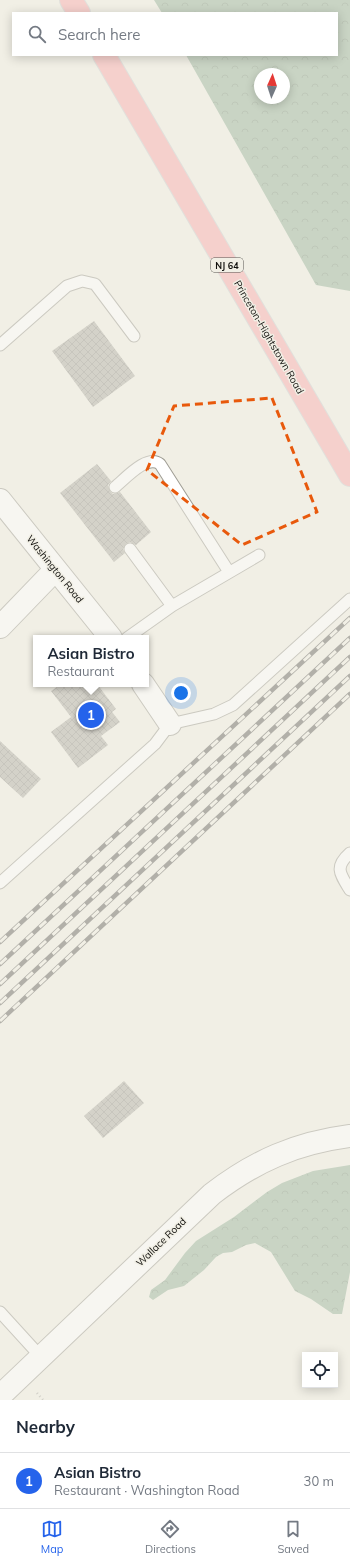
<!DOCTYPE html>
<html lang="en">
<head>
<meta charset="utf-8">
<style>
	:root { --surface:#fff; --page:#f6f6f7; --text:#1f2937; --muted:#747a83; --line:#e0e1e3; --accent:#2563eb }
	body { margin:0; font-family:Mulish,sans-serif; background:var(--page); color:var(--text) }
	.controls { position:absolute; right:12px; bottom:12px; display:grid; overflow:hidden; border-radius:0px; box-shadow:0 2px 10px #0003 }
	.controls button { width:36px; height:36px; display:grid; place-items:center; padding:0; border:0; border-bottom:1px solid var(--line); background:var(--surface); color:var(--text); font:20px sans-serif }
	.compass { position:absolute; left:254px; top:68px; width:36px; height:36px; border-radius:50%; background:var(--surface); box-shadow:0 2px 10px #0003; rotate:3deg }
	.you { position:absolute; left:181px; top:693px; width:14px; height:14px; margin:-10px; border:3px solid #fff; border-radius:50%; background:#1a73e8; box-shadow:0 0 0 6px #1a73e833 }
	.badge { display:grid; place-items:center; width:26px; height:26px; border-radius:50%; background:var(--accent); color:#fff; font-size:13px; font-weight:700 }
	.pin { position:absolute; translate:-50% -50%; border:2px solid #fff; box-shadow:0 1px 4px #0006 }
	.popup { position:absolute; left:33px; top:635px; width:116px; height:52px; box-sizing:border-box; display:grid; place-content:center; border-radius:0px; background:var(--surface); filter:drop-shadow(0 1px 3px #0005); font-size:13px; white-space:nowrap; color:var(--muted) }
	.popup b { font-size:15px; color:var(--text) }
	.popup::after { content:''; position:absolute; left:50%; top:100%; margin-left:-8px; border:8px solid transparent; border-top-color:var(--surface) }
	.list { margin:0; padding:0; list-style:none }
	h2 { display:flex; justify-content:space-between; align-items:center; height:52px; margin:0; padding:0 16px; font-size:17px }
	h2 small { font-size:13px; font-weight:400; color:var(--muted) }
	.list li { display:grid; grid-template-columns:26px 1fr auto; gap:12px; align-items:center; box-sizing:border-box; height:56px; padding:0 16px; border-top:1px solid var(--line) }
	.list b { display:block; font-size:15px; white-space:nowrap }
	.list p { margin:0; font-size:13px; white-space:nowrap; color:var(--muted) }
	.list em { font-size:13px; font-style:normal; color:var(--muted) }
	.icon { flex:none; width:22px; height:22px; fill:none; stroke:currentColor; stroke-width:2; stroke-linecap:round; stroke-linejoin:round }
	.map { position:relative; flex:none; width:350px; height:1400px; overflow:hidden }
	.search { position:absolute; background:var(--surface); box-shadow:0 2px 10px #0003; left:12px; right:12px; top:12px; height:44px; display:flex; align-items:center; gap:10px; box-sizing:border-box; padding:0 14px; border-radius:0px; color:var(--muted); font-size:15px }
	.sheet { height:108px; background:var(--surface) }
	nav { display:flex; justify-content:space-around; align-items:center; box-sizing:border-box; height:56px; border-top:1px solid var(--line); background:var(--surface); font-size:11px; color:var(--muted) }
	nav a { display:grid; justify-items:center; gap:2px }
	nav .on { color:var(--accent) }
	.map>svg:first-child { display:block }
	.forest { fill:url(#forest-crowns); fill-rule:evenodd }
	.building { fill:url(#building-cross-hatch) }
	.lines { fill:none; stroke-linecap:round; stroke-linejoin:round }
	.lane-casing { stroke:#9f9d94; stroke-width:13 }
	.street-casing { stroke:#9f9d94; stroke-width:24 }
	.primary-casing { stroke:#cfcfcf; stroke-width:24 }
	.path { stroke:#a9a8a0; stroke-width:2.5; stroke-dasharray:1 3; stroke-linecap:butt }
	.lane { stroke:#fff; stroke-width:11 }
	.street { stroke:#fff; stroke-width:22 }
	.primary { stroke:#fbabae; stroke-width:22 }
	.rail-casing { stroke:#676560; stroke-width:4.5 }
	.rail { stroke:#f1efe5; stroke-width:3; stroke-dasharray:9; stroke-linecap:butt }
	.marked { fill:none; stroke:#e8590c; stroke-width:3; stroke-dasharray:8 5; stroke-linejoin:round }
	.labels { text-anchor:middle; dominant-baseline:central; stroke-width:3; stroke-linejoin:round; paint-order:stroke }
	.shield { fill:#f1efe5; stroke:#54534e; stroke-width:1 }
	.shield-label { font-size:9px; font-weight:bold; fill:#11100d }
	.street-label { font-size:10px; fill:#11100d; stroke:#f1efe5 }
</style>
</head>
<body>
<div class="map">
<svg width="350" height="1400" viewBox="0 0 350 1400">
	<defs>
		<pattern id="forest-crowns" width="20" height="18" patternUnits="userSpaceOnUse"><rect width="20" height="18" fill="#99b49b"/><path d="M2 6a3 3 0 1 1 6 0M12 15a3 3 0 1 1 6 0" fill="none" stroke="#839a84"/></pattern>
		<pattern id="building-cross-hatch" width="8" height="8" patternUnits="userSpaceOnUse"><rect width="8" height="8" fill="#b2b0a6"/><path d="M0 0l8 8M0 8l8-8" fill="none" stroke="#98968e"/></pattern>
	</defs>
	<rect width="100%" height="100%" fill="#f1efe5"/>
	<path class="forest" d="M154,0H350V291L316,285L186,55H337V13H162ZM260,74H284V98H260Z
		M350,1165V1272L342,1314H333L311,1299L295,1291L271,1252L255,1243L246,1245L232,1252L223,1253L216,1257L204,1270L184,1286L168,1290L153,1300L149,1297L151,1290L165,1280L185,1253L196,1241L234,1217L267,1192L282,1183L313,1171Z"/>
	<path class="building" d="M94,321L135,376L93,407L52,351Z
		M97,464L111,481L108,485L110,491L113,494L120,492L151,532L136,545L130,542L126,544L123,549L125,553L114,562L60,493Z
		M61,684H97L116,709L112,712L120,722L101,736L108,745L78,768L51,732L71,717L51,691Z
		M0,741L41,779L23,798L0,777Z
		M124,1081L144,1103L103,1138L84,1116Z"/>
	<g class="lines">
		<defs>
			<path id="lane" d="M0,345L67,286L82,281L95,284L134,336
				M115,487C126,478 147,454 160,464L229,572
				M130,549L172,606
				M127,638L172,606L259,555
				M350,853C334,867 340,874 350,890
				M0,883L155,744L170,724L214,714L233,705L350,599
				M0,1312L41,1357"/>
			<path id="street" d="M0,500L111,638
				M0,627L55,570
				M143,684L170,724
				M0,1396L212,1194C255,1161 296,1143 350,1136"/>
			<path id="primary" d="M71,0L79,13
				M104,55L350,475"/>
		</defs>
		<use href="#lane" class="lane-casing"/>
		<use href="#street" class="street-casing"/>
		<use href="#primary" class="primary-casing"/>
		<path class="path" d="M37,1393L43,1400"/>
		<use href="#lane" class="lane"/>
		<use href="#street" class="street"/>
		<use href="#primary" class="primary"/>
		<defs>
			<path id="rail" d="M0,942L350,618
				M0,964L350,638
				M0,984L350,657
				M0,1003L350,676
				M0,1021L350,694"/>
		</defs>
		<use href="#rail" class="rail-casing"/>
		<use href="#rail" class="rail"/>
	</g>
	<path d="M0 0H350V1400H0ZM272,398L317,512L242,545L147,470L174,406Z" fill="#f1efe5" fill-opacity=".55" fill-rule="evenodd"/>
	<path class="marked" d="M272,398L317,512L242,545L147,470L174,406Z"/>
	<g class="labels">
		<rect class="shield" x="211" y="258" width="32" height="14" rx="3"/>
		<g class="shield-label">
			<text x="227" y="265">NJ 64</text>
		</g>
		<g class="street-label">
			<text transform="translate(269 337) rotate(60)">Princeton-Hightstown Road</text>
			<text transform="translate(55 569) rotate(51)">Washington Road</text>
			<text transform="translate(161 1242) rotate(-44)">Wallace Road</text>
		</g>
	</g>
</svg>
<div class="controls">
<button><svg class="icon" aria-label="locate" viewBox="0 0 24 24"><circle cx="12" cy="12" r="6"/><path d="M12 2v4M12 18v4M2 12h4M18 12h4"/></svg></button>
</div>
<svg class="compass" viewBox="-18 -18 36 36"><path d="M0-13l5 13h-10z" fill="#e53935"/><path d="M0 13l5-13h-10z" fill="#747a83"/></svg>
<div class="you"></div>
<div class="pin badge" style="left:91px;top:715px">1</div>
<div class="popup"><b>Asian Bistro</b>Restaurant</div>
<div class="search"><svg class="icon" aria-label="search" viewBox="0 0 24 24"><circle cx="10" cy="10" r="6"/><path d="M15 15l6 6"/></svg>Search here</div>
</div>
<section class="sheet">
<h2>Nearby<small></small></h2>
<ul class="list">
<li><span class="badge">1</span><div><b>Asian Bistro</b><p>Restaurant · Washington Road</p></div><em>30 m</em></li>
</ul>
</section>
<nav>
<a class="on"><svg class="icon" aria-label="map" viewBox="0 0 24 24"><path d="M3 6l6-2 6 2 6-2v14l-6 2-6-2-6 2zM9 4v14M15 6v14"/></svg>Map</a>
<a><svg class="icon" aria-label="directions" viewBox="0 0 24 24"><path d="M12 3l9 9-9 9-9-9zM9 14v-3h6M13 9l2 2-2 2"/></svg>Directions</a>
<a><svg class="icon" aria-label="saved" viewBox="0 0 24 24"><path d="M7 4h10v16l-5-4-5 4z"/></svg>Saved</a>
</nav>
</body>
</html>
